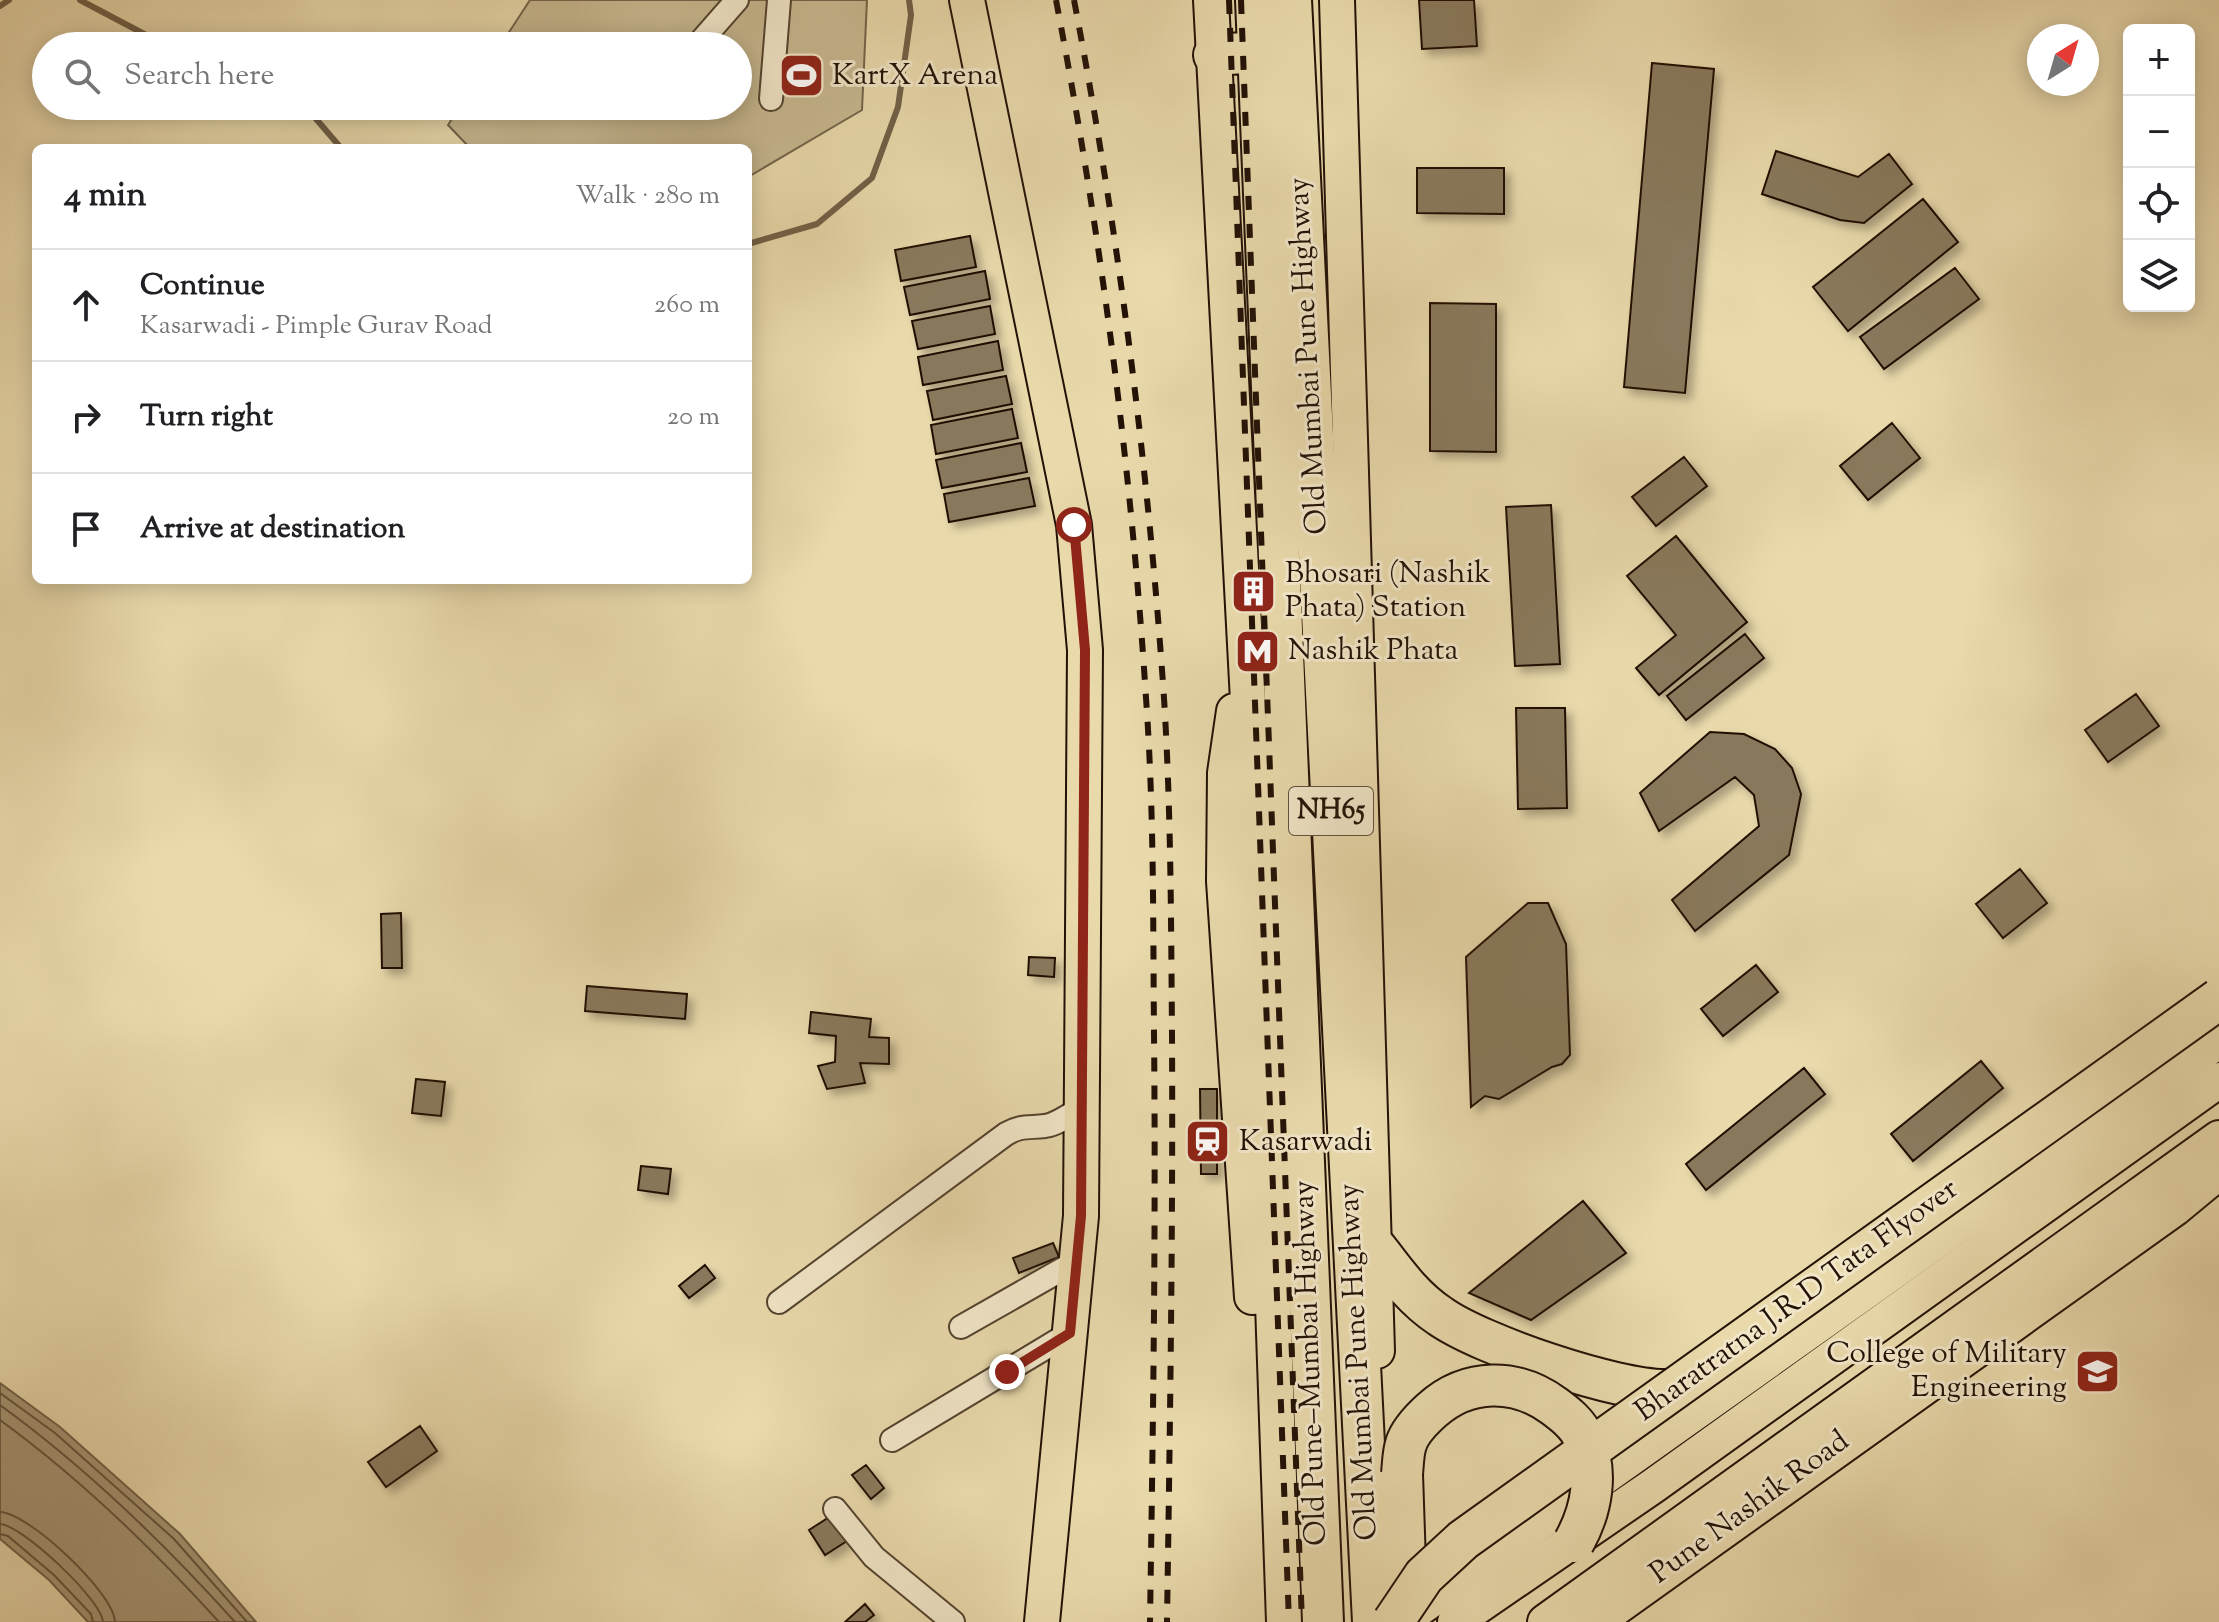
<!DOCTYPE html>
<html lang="en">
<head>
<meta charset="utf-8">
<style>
	:root { --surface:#fff; --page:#f6f6f6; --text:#202124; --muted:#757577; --line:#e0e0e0 }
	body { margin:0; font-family:"Sorts Mill Goudy",serif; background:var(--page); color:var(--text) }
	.controls { position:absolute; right:24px; top:24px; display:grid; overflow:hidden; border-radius:12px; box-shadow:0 4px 20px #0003 }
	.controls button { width:72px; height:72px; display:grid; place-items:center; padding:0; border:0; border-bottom:2px solid var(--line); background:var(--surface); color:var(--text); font:40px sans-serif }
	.compass { position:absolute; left:2027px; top:24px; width:72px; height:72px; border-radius:50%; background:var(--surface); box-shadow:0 4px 20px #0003; rotate:37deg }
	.stop { position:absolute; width:24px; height:24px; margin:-18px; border:6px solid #8f2418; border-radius:50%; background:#fff }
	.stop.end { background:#8f2418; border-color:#fff; box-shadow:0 2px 8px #0008 }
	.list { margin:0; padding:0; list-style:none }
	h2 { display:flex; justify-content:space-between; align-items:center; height:104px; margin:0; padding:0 32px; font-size:34px }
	h2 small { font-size:26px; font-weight:400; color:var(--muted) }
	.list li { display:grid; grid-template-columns:52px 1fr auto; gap:24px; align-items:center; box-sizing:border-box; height:112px; padding:0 32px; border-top:2px solid var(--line) }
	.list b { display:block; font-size:30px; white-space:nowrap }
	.list p { margin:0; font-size:26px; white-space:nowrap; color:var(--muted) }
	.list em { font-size:26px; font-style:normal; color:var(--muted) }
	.icon { flex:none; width:44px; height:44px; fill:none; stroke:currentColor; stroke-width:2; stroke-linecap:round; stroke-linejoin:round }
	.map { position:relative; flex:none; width:2219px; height:1622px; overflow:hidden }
	.search { position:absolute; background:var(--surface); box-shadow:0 4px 20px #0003; left:32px; top:32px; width:720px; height:88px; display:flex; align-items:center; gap:20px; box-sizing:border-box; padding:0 28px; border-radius:44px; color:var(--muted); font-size:30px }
	.panel { position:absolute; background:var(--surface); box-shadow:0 4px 20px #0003; left:32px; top:144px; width:720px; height:440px; border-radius:12px }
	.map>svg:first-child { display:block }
	.green { fill:#c7b78f; stroke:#74644a; stroke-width:2 }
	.water { fill:#a59573; stroke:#716047; stroke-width:2 }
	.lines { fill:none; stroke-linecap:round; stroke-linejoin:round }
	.shore { stroke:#64533c; stroke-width:2 }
	.stream { stroke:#716047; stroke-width:6 }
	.building { fill:#89795c; stroke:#221106; stroke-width:2; filter:url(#shadow) }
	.street-casing { stroke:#54432f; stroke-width:26 }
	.primary-casing { stroke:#221106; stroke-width:38 }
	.highway-casing { stroke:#221106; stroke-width:44 }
	.street { stroke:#f1e6c8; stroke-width:22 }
	.primary { stroke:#e9d9ab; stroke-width:34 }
	.highway { stroke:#e9d9ab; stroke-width:40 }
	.rail { stroke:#221106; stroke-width:6; stroke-dasharray:14 14; stroke-linecap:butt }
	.highway-bridge-casing { stroke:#221106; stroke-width:44; stroke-linecap:butt }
	.highway-bridge { stroke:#e9d9ab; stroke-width:40 }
	.route { stroke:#8f2418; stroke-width:10 }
	.labels { text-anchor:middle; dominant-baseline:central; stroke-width:6; stroke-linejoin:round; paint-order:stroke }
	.shield { fill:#f1e6c8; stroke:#605140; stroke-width:2 }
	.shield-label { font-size:28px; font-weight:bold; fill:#221106 }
	.poi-label { font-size:30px; fill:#221106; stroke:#f1e6c8; text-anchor:start }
	.street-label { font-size:30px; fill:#221106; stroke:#f1e6c8 }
</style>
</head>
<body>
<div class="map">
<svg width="2219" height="1622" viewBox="0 0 2219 1622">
	<defs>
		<filter id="shadow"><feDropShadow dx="6" dy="6" stdDeviation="4" flood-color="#0004"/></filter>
	</defs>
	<rect width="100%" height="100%" fill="#e9d9ab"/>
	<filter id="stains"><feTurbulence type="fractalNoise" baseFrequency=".0025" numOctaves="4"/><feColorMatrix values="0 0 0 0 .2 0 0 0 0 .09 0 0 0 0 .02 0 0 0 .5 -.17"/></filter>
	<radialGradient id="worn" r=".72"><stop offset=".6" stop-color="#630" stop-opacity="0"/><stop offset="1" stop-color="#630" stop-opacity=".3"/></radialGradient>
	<path class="green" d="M530,0H867L862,110L748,177V148H470L448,125L460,106H738V46H500Z"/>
	<path class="water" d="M0,1383L60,1427L180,1534L256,1622H88L49,1580L0,1539Z"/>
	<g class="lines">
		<path class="shore" d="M0,1393L55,1433L174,1539L247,1622
			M0,1405C87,1468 163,1542 235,1622
			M0,1420C81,1479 152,1548 219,1622
			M0,1512C29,1513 114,1593 115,1622
			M0,1524C22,1525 102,1600 103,1622
			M0,1534L8,1536L54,1575L91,1614L93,1622"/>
		<path class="stream" d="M80,0L167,46
			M0,6L9,0
			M305,106L341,148
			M748,244L817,224L872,178L898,107L911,15L909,0"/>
	</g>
	<path class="building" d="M1419,0H1474L1477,46L1422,49Z
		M1652,63L1714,69L1685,393L1624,387Z
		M1776,151L1858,177L1889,154L1912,184L1864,223L1840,220L1762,194Z
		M1417,168H1504V214L1417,213Z
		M1923,199L1958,242L1848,331L1813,287Z
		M970,236L976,267L901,281L895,250Z
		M1955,268L1979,299L1884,369L1860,337Z
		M985,271L990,299L910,315L904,287Z
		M1430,303L1496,304V452L1430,451Z
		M990,306L995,334L918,349L912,321Z
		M998,341L1003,370L923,385L918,357Z
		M1006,376L1012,404L933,420L927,391Z
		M1012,409L1018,438L936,454L931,425Z
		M1892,423L1920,458L1868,500L1840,466Z
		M1021,443L1027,472L942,488L936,460Z
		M1684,457L1707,486L1656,526L1632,497Z
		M1029,478L1035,506L949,522L944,494Z
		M1551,505L1560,664L1515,666L1506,507Z
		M1676,536L1747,622L1659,695L1636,668L1676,635L1627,576Z
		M1745,634L1764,658L1686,720L1667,696Z
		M2136,694L2159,726L2108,762L2085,730Z
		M1516,708H1565L1567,808L1518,809Z
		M1710,732L1744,734L1775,749L1792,768L1801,794L1789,855L1695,931L1672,900L1759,826L1754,795L1735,777L1659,831L1640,793Z
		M2020,869L2047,903L2003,938L1976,904Z
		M1528,903H1548L1566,944L1570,1055L1562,1064L1552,1067L1499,1099L1485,1096L1471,1107L1466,957Z
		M401,913L402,968H382L381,914Z
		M1029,957L1055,958L1054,977L1028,975Z
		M1756,965L1778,992L1723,1036L1701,1009Z
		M587,986L687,994L685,1019L585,1011Z
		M811,1012L871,1019L869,1037L889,1038V1064L860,1063L865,1083L827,1089L818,1066L835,1062L836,1036L809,1033Z
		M1981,1061L2003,1088L1913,1161L1891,1134Z
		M1804,1068L1825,1094L1706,1190L1686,1164Z
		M416,1079L445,1082L441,1116L412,1113Z
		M1200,1089H1217V1174H1201Z
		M641,1166L671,1169L668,1194L638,1190Z
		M1583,1201L1626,1253L1531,1320L1469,1293Z
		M1053,1243L1059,1257L1019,1273L1013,1258Z
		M705,1265L715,1278L689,1298L679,1286Z
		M420,1426L437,1451L386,1487L368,1462Z
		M866,1465L884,1488L871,1499L852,1475Z
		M831,1516L847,1541L825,1555L809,1530Z
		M865,1604L874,1615L865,1622H845Z"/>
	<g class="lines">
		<defs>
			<path id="street" d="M701,41L737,0
				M771,99L779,0
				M779,1302L1006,1134C1021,1125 1029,1128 1045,1126C1058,1124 1071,1114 1082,1107
				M961,1327L1077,1261
				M892,1440L1070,1333
				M835,1509L874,1557L953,1622"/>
			<path id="primary" d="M967,0L1074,525L1085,650L1081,1216L1042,1622
				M1211,0L1260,928L1284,1622
				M1337,0L1377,1351
				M1234,711L1225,773L1224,881L1252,1297
				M1455,1622L1653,1486L2219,1080
				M1545,1622L2219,1138"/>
			<path id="highway" d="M1256,0L1323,1622
				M1291,0L1373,1622
				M1214,55L1258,52
				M1377,1249C1396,1274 1413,1298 1440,1316C1481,1345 1616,1391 1667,1390C1677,1389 1687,1386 1697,1384
				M1402,1474L1405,1563L1415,1607
				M1395,1622L2219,1037
				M1591,1622L2173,1206L2219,1168"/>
		</defs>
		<use href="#street" class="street-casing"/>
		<use href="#primary" class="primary-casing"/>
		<use href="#highway" class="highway-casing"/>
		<use href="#street" class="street"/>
		<use href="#primary" class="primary"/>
		<use href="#highway" class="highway"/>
		<path class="rail" d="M1056,0C1100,230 1131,464 1146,698C1154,809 1153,921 1154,1033C1156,1229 1153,1426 1150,1622
			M1074,0C1118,230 1148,464 1164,698C1171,809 1171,921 1172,1033C1173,1229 1170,1426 1167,1622
			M1229,0L1289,1622
			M1241,0L1302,1622"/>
		<defs>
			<path id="highway-bridge" d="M1402,1474C1403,1464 1403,1453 1406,1444C1410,1431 1422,1419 1432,1410C1468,1378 1516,1378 1554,1406C1565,1414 1578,1424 1583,1437C1599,1471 1592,1510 1574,1542
				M1393,1622L1424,1576L1463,1540L2219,999"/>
		</defs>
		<use href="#highway-bridge" class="highway-bridge-casing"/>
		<use href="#highway-bridge" class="highway-bridge"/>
	</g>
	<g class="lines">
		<path class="route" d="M1007,1372L1070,1333L1081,1216L1085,650L1074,525"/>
	</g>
	<defs>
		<symbol id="stadium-square" viewBox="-11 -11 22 22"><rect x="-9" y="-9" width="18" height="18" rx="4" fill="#8f2418" stroke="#f1e6c8"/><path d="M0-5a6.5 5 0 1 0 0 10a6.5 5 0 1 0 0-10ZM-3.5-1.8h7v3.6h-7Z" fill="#fff"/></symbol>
		<symbol id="building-square" viewBox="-11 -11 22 22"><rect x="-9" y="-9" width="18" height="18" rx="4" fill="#8f2418" stroke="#f1e6c8"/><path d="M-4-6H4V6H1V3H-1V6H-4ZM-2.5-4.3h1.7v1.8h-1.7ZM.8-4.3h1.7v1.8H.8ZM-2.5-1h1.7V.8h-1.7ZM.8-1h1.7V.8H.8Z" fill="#fff"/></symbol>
		<symbol id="metro-square" viewBox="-11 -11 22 22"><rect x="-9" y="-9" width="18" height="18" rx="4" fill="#8f2418" stroke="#f1e6c8"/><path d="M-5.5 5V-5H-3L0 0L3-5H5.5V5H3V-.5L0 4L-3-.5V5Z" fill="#fff"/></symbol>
		<symbol id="station-square" viewBox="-11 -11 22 22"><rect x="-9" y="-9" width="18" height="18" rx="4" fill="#8f2418" stroke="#f1e6c8"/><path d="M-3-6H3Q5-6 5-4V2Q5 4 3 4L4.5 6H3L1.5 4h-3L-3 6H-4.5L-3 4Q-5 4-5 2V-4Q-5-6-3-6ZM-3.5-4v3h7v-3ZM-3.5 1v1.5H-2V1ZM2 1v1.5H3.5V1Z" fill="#fff"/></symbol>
		<symbol id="university-square" viewBox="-11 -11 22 22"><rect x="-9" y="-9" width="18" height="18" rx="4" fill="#8f2418" stroke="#f1e6c8"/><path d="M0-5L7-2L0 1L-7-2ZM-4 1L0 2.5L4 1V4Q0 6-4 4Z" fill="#fff"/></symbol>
	</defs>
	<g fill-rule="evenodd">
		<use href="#stadium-square" x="776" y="50" width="51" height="51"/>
		<use href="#building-square" x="1228" y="566" width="51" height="51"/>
		<use href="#metro-square" x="1232" y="626" width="51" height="51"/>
		<use href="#station-square" x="1182" y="1116" width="51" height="51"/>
		<use href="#university-square" x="2072" y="1346" width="51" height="51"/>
	</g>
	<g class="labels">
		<rect class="shield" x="1289" y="787" width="84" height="48" rx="6"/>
		<g class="shield-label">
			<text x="1331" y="811">NH65</text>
		</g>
		<g class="poi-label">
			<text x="832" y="76">KartX Arena</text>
			<text x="1285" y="574">Bhosari (Nashik<tspan x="1285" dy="34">Phata) Station</tspan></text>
			<text x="1288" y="651">Nashik Phata</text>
			<text x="1239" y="1142">Kasarwadi</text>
			<text x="2067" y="1354" text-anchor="end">College of Military<tspan x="2067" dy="34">Engineering</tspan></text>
		</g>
		<g class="street-label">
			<text transform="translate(1309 356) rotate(-93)">Old Mumbai Pune Highway</text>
			<text transform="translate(1797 1301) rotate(-36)">Bharatratna J.R.D Tata Flyover</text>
			<text transform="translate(1359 1362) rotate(-93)">Old Mumbai Pune Highway</text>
			<text transform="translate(1311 1363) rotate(-92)">Old Pune–Mumbai Highway</text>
			<text transform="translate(1750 1508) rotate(-36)">Pune Nashik Road</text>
		</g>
	</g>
	<rect width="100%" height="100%" filter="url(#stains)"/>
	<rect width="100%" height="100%" fill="url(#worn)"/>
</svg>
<div class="controls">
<button>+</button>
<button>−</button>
<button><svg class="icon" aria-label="locate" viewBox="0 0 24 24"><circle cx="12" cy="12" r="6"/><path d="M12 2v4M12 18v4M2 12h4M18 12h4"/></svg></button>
<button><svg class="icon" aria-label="layers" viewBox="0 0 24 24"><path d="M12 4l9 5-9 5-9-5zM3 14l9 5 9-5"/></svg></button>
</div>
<svg class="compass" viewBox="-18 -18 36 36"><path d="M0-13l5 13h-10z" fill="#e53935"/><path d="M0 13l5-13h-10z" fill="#757577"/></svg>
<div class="stop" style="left:1074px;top:525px"></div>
<div class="stop end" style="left:1007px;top:1372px"></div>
<div class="search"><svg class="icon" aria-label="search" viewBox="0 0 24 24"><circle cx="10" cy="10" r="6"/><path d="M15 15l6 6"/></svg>Search here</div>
<section class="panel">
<h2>4 min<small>Walk · 280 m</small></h2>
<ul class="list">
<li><svg class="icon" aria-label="ahead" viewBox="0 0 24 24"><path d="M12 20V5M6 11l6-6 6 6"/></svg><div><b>Continue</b><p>Kasarwadi - Pimple Gurav Road</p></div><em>260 m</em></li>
<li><svg class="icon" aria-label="right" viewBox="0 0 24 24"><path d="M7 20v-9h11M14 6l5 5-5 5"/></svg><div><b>Turn right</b></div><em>20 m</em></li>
<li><svg class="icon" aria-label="arrive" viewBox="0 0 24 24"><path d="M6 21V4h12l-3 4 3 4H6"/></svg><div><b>Arrive at destination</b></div></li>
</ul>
</section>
</div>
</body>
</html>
